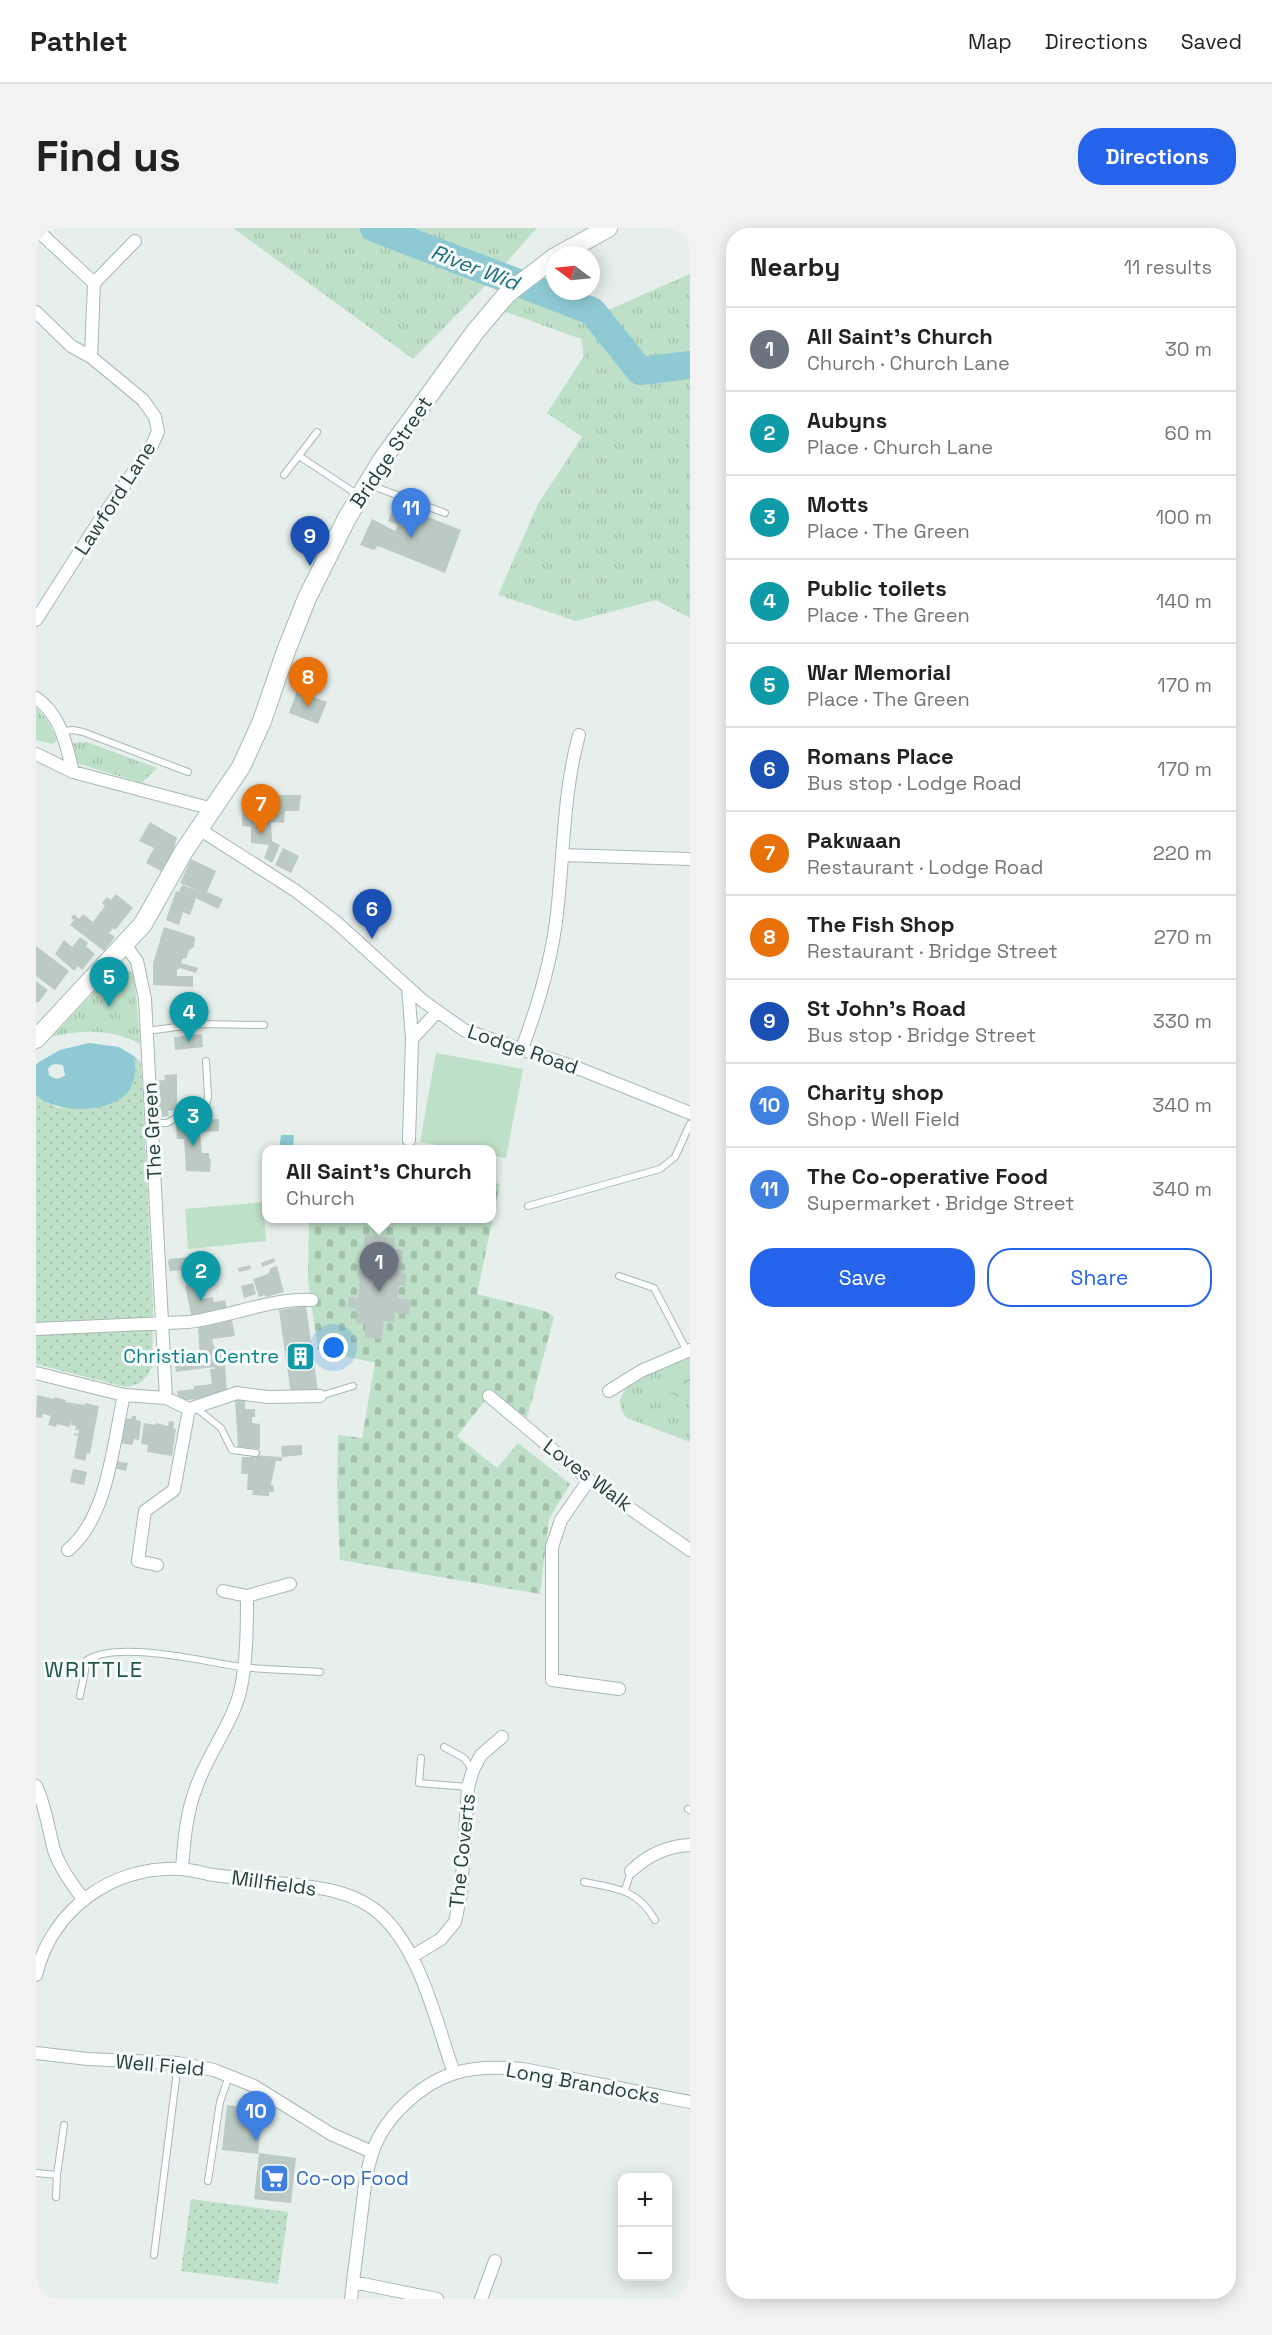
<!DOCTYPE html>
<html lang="en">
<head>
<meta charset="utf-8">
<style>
	:root { --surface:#fff; --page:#f2f2f2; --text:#222; --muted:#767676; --line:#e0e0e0; --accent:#2563eb }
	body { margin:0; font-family:"Space Grotesk",sans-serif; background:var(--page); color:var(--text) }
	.controls { position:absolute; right:18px; bottom:18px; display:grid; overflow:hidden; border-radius:12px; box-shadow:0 3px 15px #0003 }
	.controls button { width:54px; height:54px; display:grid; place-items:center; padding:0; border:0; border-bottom:2px solid var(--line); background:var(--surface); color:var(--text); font:30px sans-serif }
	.compass { position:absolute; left:510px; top:18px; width:54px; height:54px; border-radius:50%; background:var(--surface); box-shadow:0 3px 15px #0003; rotate:286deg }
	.you { position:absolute; left:298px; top:1120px; width:21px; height:21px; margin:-15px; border:4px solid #fff; border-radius:50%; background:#1a73e8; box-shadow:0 0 0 9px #1a73e833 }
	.badge { display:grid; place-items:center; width:39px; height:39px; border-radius:50%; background:var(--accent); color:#fff; font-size:20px; font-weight:700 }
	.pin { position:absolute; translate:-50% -50px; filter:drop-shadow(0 2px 3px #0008) }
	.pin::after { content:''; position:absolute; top:32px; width:21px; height:18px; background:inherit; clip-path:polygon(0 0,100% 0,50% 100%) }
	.popup { position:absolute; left:226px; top:917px; width:234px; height:78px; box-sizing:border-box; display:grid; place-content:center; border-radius:12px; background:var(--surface); filter:drop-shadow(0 2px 4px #0005); font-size:20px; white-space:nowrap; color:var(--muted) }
	.popup b { font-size:22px; color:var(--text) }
	.popup::after { content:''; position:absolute; left:50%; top:100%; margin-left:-12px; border:12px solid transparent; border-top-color:var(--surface) }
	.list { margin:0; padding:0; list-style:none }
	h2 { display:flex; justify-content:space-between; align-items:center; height:78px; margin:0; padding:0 24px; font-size:26px }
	h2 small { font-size:20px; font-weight:400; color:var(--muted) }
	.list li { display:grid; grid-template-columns:39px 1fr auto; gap:18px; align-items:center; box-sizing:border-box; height:84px; padding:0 24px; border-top:2px solid var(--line) }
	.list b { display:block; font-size:22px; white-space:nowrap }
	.list p { margin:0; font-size:20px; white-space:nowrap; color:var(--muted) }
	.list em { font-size:20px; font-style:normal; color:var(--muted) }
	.actions { display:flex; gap:12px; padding:18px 24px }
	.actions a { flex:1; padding:14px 0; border:2px solid var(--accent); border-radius:24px; text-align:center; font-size:21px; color:var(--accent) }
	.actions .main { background:var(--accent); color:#fff }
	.map { position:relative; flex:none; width:654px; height:2071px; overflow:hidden; border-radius:24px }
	header { display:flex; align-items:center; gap:36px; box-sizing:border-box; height:84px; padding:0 30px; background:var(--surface); border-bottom:2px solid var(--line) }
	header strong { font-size:28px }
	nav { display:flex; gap:33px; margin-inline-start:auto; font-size:21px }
	.intro { display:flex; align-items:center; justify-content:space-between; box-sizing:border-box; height:144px; padding:0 36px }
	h1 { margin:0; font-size:42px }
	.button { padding:15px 27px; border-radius:24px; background:var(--accent); color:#fff; font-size:21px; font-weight:700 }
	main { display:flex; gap:36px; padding:0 36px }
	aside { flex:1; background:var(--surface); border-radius:24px; box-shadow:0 3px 15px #0003 }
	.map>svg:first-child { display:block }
	.grass { fill:url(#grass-tufts) }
	.forest { fill:url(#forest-crowns) }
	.cemetery { fill:url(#cemetery-stones) }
	.park { fill:url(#park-dots) }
	.pitch { fill:#bfe0c8 }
	.water { fill:#8ec9d4; fill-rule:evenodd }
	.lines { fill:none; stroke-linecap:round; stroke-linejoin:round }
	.river { stroke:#8ec9d4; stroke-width:28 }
	.building { fill:#bbcac4 }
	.lane-casing { stroke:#a8b8b2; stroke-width:8 }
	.street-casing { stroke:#a8b8b2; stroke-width:14 }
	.secondary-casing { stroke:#a4bbb3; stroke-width:20 }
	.lane { stroke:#fff; stroke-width:6 }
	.street { stroke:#fff; stroke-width:12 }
	.secondary { stroke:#fff; stroke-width:18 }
	.labels { text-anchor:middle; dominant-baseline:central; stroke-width:6; stroke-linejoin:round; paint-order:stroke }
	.street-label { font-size:20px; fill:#24423a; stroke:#f7fbf9 }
	.culture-label { font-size:20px; fill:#0d838f; stroke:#f7fbf9; text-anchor:end }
	.shop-label { font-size:20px; fill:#366cbe; stroke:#f7fbf9; text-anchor:start }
	.water-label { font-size:21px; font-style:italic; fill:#1c6f80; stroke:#f7fbf9 }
	.quarter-label { font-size:22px; letter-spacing:1.5px; fill:#1f5548; stroke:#f7fbf9 }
</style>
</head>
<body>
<header>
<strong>Pathlet</strong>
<nav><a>Map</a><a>Directions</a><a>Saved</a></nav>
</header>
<div class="intro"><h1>Find us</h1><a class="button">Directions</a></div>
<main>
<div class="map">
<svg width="654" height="2071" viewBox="0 0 654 2071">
	<defs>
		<pattern id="grass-tufts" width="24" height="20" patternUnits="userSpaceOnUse" patternTransform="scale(1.5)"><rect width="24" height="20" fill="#bfe0c8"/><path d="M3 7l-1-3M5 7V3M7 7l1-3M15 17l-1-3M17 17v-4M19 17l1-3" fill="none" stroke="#a4c1ad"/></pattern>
		<pattern id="forest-crowns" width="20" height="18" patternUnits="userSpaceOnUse" patternTransform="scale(1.5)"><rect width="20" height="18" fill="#bfe0c8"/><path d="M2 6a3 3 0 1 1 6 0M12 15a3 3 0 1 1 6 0" fill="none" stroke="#a4c1ad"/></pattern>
		<pattern id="cemetery-stones" width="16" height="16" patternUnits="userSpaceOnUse" patternTransform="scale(1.5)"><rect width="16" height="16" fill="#bfe0c8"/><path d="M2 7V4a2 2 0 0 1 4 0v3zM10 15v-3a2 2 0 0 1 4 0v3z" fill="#a4c1ad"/></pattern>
		<pattern id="park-dots" width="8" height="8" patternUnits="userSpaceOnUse" patternTransform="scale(1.5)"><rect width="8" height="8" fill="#bfe0c8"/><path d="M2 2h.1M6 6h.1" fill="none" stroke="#a4c1ad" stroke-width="1.8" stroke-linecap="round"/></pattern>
	</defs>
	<rect width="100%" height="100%" fill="#e6efeb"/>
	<path class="grass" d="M197,0H501L450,57L377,131Z
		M654,46V390L620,372L540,393L462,367L502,276L546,209L511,185L548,128L545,111L467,83L490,64L554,90Z
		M0,480C9,487 17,501 21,512L17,516L0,512Z
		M51,514L121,540L106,555L37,534L33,515Z
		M89,741L96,745L99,754L104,816C77,801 46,801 16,809C30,795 73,744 89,741Z
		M654,1129V1214L591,1190C562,1157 632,1138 654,1129Z"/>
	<path class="forest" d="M654,1136V1172L637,1167L631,1162V1154L640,1143Z"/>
	<path class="cemetery" d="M456,954L464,956L441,1066L509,1083L518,1089L491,1190L456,1164L421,1208L461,1240L482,1215L534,1256L513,1291L504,1366L304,1332L301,1264L302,1207L326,1210L339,1135L282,1122L272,1053L273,991L455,990Z"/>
	<path class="park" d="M98,828L105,835L117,1077L116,1139C111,1151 103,1158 89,1159L0,1136V867L22,880L58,879L99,834Z
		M155,1971L252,1984L242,2056L145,2043Z"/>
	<path class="pitch" d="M400,825L487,841L470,930L456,927L455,922L425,921L384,914Z
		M227,974L230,1013L152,1021L149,981Z"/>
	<path class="water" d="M53,815L83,819L98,828C101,841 99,858 89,867C68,886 20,885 0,867V837L3,834L24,822ZM20,836L27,837L29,847C23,852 20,852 13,847L12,841L15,837Z
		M245,907H258L257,921H243Z"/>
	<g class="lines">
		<path class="river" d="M338,0L556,83L604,143L654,137"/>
	</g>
	<path class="building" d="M359,276L425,302L409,345L342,318L338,322L324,317L336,291L359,303L362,297L352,293Z
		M261,463L291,474L282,496L253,485Z
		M207,567H265L263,583H249L248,595L235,594L236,613L244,617L236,635L228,630L233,617L215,615V599L206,598Z
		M114,594L141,610L135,630L127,644L110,635L118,620L103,613Z
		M247,620L263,628L255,645L239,637Z
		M155,631L180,643L171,664L187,671L182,681L160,670L154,687L147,684L143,697L130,692L140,663L143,664L146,657L165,664L144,655Z
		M80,666L97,680L79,702L77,700L73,705L79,709L68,723L34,697L38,692L35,690L38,686L43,691L47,686L57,694L69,678L66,675L71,669L75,672Z
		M128,699L159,709L158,719L153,722L150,731L147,730L145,735L162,740L160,745L144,740L141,742V748H157V759L117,757V735Z
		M44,709L52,715L50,718L59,726L46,742L42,738L38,743L19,726L28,712L36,719Z
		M0,718L33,743L19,762L0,748Z
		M0,753L12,762L2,775L0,774Z
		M166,806L167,819L139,822L138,809Z
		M141,846V882L132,883L133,888L126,889V885H120L117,853L129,852L128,847Z
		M183,891V903L164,904L166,925H173V931H175L174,944L150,943L148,911H141L140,894Z
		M329,1007L359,1010L358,1021L367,1022L364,1041L367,1046H370L369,1058L363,1057L362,1070L375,1072L373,1087L359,1085L358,1094L348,1093L346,1111L328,1110L330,1096L320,1095L321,1081L312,1079L313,1069L322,1070L324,1051L322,1050L323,1036L326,1037Z
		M174,1027L176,1039L173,1040L175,1052L163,1054L166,1071L177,1069L178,1074L189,1072L192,1084L156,1091L149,1058L152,1057L149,1042L134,1043L132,1035L133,1031Z
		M238,1030L239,1034L226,1039L225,1035Z
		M214,1037L215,1041L203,1044L202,1040Z
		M241,1038L248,1064L230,1069L229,1067L223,1069L217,1051L232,1046L235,1040Z
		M217,1055L220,1066L208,1070L205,1058Z
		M270,1078L282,1163L255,1167L243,1082Z
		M196,1092L199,1108L176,1111L178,1119H182V1124L195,1122L196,1135L189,1136L191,1165L171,1170L142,1173L141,1163L158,1161V1158L176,1156L174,1141H179L178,1139L140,1144L139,1135L164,1132L162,1099Z
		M1,1167L18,1171V1169L30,1172V1174L49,1177V1175L63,1178L54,1226L51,1225L49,1233L38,1230L42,1208L38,1207V1205L42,1206L43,1202H39L40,1198L35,1197L36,1193L33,1199L21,1196L20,1199L12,1197L15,1188L7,1186L6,1190L0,1189Z
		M209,1170V1181H219V1189H216V1195L224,1196V1221L202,1219L199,1171Z
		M96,1188H100V1192L105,1193L103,1212L98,1211L96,1217L84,1215L88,1190L95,1191Z
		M133,1193L138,1194L137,1200L140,1201L136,1228L111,1224L112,1217L105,1216L108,1195L120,1197V1195L132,1198Z
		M266,1217V1227L246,1229V1233H240L235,1256L238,1259V1264H233V1268L216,1267L217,1262H211L212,1246H205L206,1229H215V1227L246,1229L245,1218Z
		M80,1233L92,1235L90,1243L78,1240Z
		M37,1241L51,1244L48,1257L34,1254Z
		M191,1877L227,1881L222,1926L186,1922Z
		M223,1925L260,1930L255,1975L218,1971Z"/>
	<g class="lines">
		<defs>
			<path id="lane" d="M263,228L322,267
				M248,247L281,204
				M334,257L409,285
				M27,503L37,502L47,504L152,544
				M111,803L163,796L228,797
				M116,895H131L140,890L163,887L168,885L172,869L170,833
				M492,978L624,941L639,929L654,896
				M583,1048L618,1060L651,1123
				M284,1168L317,1158
				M159,1179L185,1200L196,1222L220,1225
				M44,1468L51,1432C83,1412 168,1434 206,1439C231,1442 258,1442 284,1444
				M408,1519L428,1530L436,1541
				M385,1530L383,1555L432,1559
				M652,1581L654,1582
				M548,1654C579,1660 602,1661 619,1692
				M589,1662L595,1643
				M0,1945L21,1947L28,1897
				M172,1953L184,1874L193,1848
				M20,1969L21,1947
				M118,2027L142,1835"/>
			<path id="street" d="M0,1L58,55
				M0,84L35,118L55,129L107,172L119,189L122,204L115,219L62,295L0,392
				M55,129L58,55L99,13
				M0,470C25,487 30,516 37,544
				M0,526L37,544L177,581
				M163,601L260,663L300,694L387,773L428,802L544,841L654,885
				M526,627L654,631
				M89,717L101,733L109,771L130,1170
				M372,759L376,811
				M485,823C502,778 516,732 521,685C528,625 527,565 543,507
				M373,912L376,811L401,784
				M0,1101L152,1094C193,1089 235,1070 276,1072
				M0,1145L88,1167L130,1170L153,1181L138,1262L109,1283L102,1333L121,1337
				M573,1163L605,1143L654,1122
				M453,1168L553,1252L654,1322
				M153,1181L201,1165L232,1169L284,1168
				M553,1252L525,1292L516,1319V1452L583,1461
				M32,1322C72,1289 77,1216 88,1167
				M187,1363L211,1368
				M0,1558C10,1579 12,1600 18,1622C24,1640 36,1656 47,1671
				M146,1641C148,1614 150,1586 160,1560C171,1527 195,1498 204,1464C211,1433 211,1399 211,1368L254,1356
				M595,1643C612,1627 631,1618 654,1617
				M377,1728L405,1711L419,1694L425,1665L432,1559L437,1542L445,1527L466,1509
				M0,1747C16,1681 77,1637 146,1641C156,1642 167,1645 177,1647C195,1649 213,1651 232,1654C269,1658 314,1659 344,1686C385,1723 400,1794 418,1845
				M0,1825L52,1831L142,1835L178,1842L218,1858L295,1906L336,1924
				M317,2054L401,2071
				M315,2071C318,2044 322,2016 325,1989C328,1968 329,1946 336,1926C347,1890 384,1856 419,1845C441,1838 465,1839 487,1841L654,1874
				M445,2071L459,2033"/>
			<path id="secondary" d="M523,27L572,0
				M0,811L107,696L148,623L205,539L226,493L250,423L271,370L311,290L346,232L439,104L465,73L472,65L519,29"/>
		</defs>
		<use href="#lane" class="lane-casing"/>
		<use href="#street" class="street-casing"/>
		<use href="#secondary" class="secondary-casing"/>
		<use href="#lane" class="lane"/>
		<use href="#street" class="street"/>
		<use href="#secondary" class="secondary"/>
	</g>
	<defs>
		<symbol id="building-square" viewBox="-11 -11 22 22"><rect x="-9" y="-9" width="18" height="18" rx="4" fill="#0f9aa8" stroke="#f7fbf9"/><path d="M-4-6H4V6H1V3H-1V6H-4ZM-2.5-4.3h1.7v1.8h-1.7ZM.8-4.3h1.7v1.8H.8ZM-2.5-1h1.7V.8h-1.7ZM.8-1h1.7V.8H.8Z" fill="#fff"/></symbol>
		<symbol id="supermarket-square" viewBox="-11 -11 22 22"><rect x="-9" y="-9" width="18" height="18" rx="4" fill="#3f7fe0" stroke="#f7fbf9"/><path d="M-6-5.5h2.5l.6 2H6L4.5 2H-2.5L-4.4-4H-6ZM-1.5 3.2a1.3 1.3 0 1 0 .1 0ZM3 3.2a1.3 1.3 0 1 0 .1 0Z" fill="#fff"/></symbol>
	</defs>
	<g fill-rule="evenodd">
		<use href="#building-square" x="248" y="1112" width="33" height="33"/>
		<use href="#supermarket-square" x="222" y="1934" width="33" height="33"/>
	</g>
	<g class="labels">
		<g class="street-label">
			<text transform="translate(355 224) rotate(-56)">Bridge Street</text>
			<text transform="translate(79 270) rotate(-57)">Lawford Lane</text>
			<text transform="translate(487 821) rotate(19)">Lodge Road</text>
			<text transform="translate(116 903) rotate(-93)">The Green</text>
			<text transform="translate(552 1247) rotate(37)">Loves Walk</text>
			<text transform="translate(426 1623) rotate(-84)">The Coverts</text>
			<text transform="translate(238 1655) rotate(8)">Millfields</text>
			<text transform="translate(124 1837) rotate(5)">Well Field</text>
			<text transform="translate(547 1855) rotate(10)">Long Brandocks</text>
		</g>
		<g class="culture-label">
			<text x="243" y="1128">Christian Centre</text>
		</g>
		<g class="shop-label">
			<text x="260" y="1950">Co-op Food</text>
		</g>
		<g class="water-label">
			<text transform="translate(439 39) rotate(21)">River Wid</text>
		</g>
		<g class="quarter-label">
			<text x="58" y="1441">WRITTLE</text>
		</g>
	</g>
</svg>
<div class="controls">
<button>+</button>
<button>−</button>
</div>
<svg class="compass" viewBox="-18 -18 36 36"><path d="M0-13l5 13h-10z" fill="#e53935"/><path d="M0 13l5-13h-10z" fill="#767676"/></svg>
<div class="you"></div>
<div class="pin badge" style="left:343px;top:1064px;background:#6b7280">1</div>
<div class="popup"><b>All Saint's Church</b>Church</div>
<div class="pin badge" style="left:165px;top:1073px;background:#0f9aa8">2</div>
<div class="pin badge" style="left:157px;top:918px;background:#0f9aa8">3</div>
<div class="pin badge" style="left:153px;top:814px;background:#0f9aa8">4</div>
<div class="pin badge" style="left:73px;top:779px;background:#0f9aa8">5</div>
<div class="pin badge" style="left:336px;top:711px;background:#1a4fb4">6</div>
<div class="pin badge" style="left:225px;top:606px;background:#e8710a">7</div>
<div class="pin badge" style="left:272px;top:479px;background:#e8710a">8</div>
<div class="pin badge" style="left:274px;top:338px;background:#1a4fb4">9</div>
<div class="pin badge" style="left:220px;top:1913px;background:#3f7fe0">10</div>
<div class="pin badge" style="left:375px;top:310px;background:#3f7fe0">11</div>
</div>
<aside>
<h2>Nearby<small>11 results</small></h2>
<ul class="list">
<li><span class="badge" style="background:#6b7280">1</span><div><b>All Saint's Church</b><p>Church · Church Lane</p></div><em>30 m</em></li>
<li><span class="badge" style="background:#0f9aa8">2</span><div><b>Aubyns</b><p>Place · Church Lane</p></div><em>60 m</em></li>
<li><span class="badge" style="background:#0f9aa8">3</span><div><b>Motts</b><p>Place · The Green</p></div><em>100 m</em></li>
<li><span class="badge" style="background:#0f9aa8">4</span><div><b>Public toilets</b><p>Place · The Green</p></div><em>140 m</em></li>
<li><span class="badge" style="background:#0f9aa8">5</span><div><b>War Memorial</b><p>Place · The Green</p></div><em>170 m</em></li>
<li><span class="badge" style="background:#1a4fb4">6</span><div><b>Romans Place</b><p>Bus stop · Lodge Road</p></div><em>170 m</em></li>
<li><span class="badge" style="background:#e8710a">7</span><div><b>Pakwaan</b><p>Restaurant · Lodge Road</p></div><em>220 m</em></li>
<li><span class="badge" style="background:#e8710a">8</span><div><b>The Fish Shop</b><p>Restaurant · Bridge Street</p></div><em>270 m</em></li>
<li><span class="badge" style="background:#1a4fb4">9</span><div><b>St John's Road</b><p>Bus stop · Bridge Street</p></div><em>330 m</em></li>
<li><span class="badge" style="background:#3f7fe0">10</span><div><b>Charity shop</b><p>Shop · Well Field</p></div><em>340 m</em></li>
<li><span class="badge" style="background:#3f7fe0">11</span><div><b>The Co-operative Food</b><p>Supermarket · Bridge Street</p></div><em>340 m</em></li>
</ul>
<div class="actions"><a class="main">Save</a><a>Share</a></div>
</aside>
</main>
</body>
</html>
